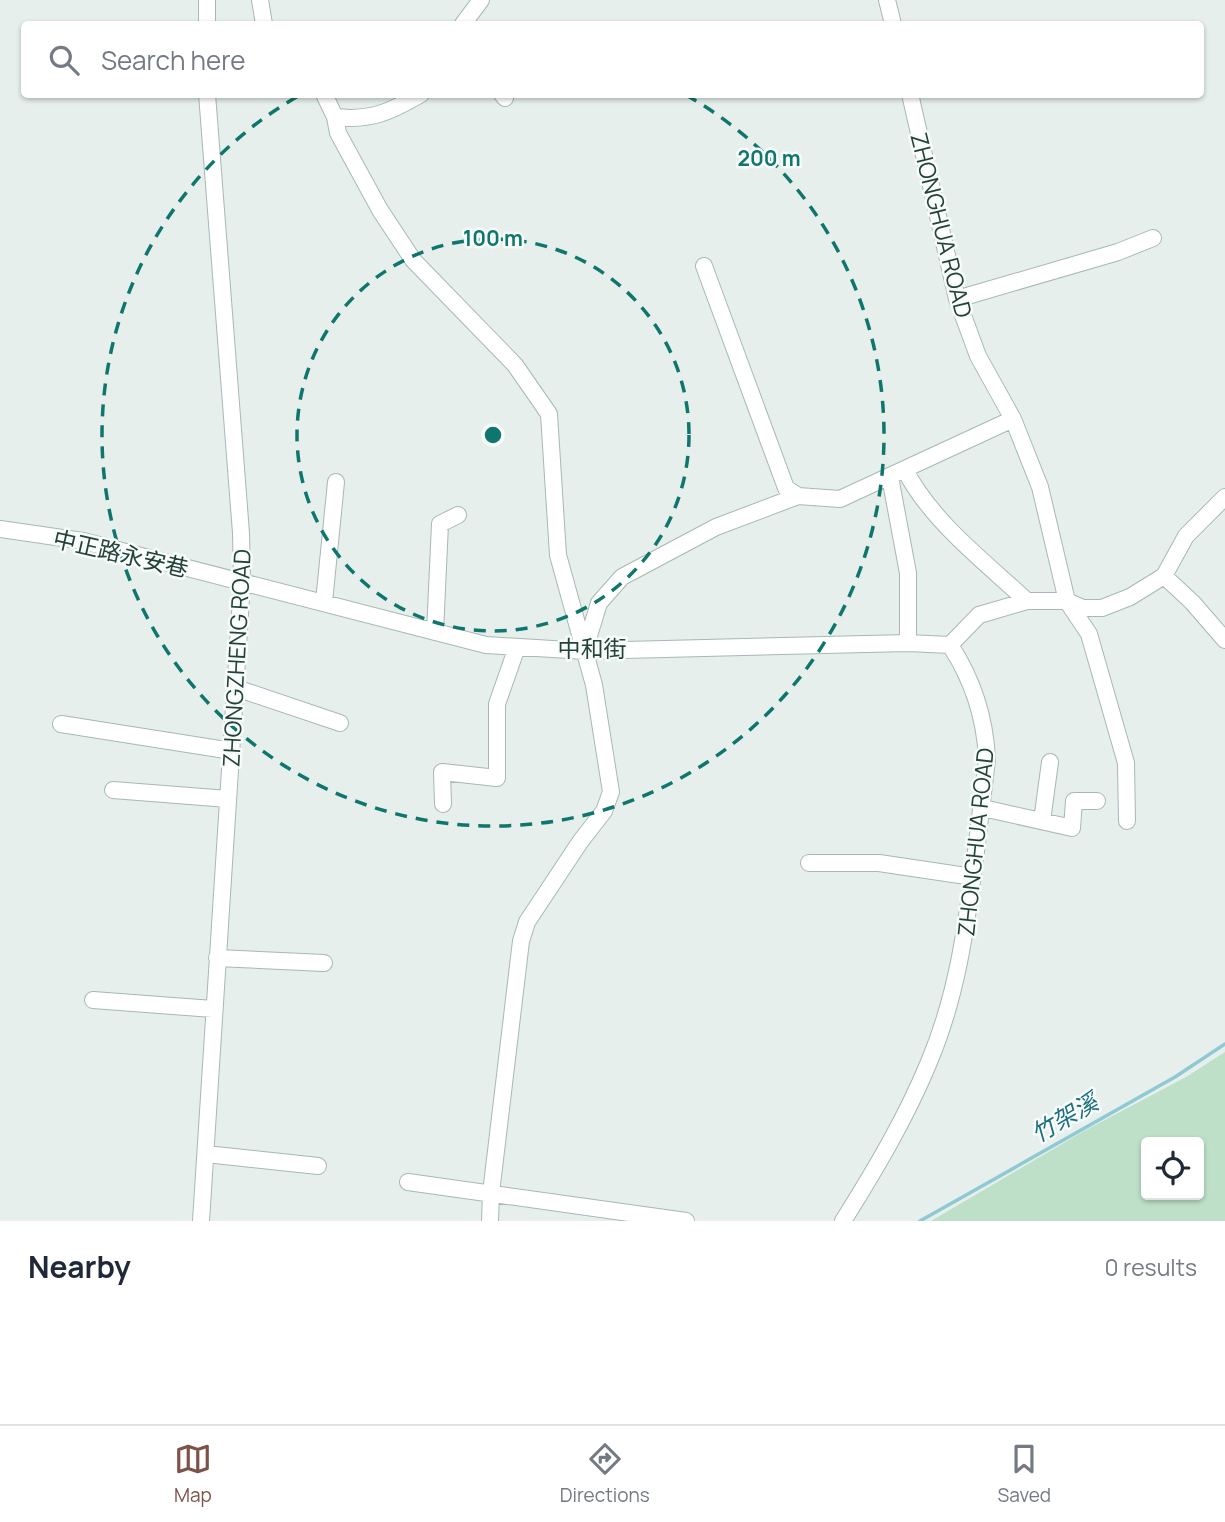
<!DOCTYPE html>
<html lang="en">
<head>
<meta charset="utf-8">
<style>
	:root { --surface:#fff; --page:#f2f2f3; --text:#1f2937; --muted:#747a83; --line:#e0e1e3; --accent:#7f5249 }
	body { margin:0; font-family:Manrope,"Noto Sans TC",sans-serif; background:var(--page); color:var(--text) }
	.controls { position:absolute; right:21px; bottom:21px; display:grid; overflow:hidden; border-radius:7px; box-shadow:0 2px 5px #0004 }
	.controls button { width:63px; height:63px; display:grid; place-items:center; padding:0; border:0; border-bottom:2px solid var(--line); background:var(--surface); color:var(--text); font:35px sans-serif }
	.list { margin:0; padding:0; list-style:none }
	h2 { display:flex; justify-content:space-between; align-items:center; height:91px; margin:0; padding:0 28px; font-size:30px }
	h2 small { font-size:23px; font-weight:400; color:var(--muted) }
	.icon { flex:none; width:38px; height:38px; fill:none; stroke:currentColor; stroke-width:2; stroke-linecap:round; stroke-linejoin:round }
	.map { position:relative; flex:none; width:1225px; height:1221px; overflow:hidden }
	.search { position:absolute; background:var(--surface); box-shadow:0 2px 5px #0004; left:21px; right:21px; top:21px; height:77px; display:flex; align-items:center; gap:18px; box-sizing:border-box; padding:0 24px; border-radius:7px; color:var(--muted); font-size:26px }
	.sheet { height:203px; background:var(--surface) }
	nav { display:flex; justify-content:space-around; align-items:center; box-sizing:border-box; height:98px; border-top:2px solid var(--line); background:var(--surface); font-size:19px; color:var(--muted) }
	nav a { display:grid; justify-items:center; gap:4px }
	nav .on { color:var(--accent) }
	.map>svg:first-child { display:block }
	.green { fill:#bfe0c8; fill-rule:evenodd }
	.lines { fill:none; stroke-linecap:round; stroke-linejoin:round }
	.stream { stroke:#8ec9d4; stroke-width:3.5 }
	.minor-casing { stroke:#a8b8b2; stroke-width:18 }
	.minor { stroke:#fff; stroke-width:16 }
	.ring { fill:none; stroke:#0f766e; stroke-width:3.5; stroke-dasharray:12 9 }
	.labels { text-anchor:middle; dominant-baseline:central; stroke-width:5; stroke-linejoin:round; paint-order:stroke }
	.street-label { font-size:23px; fill:#24423a; stroke:#f7fbf9 }
	.water-label { font-size:24px; font-style:italic; fill:#1c6f80; stroke:#f7fbf9 }
	.centre { fill:#0f766e; stroke:#f7fbf9; stroke-width:3.5 }
	.ring-label { font-size:21px; text-anchor:middle; font-weight:bold; fill:#0f766e; stroke:#f7fbf9; stroke-width:5; stroke-linejoin:round; paint-order:stroke }
</style>
</head>
<body>
<div class="map">
<svg width="1225" height="1221" viewBox="0 0 1225 1221">
	<rect width="100%" height="100%" fill="#e6efeb"/>
	<path class="green" d="M1225,1052V1221H931L1084,1131L1186,1077ZM1146,1142H1199V1195H1146Z"/>
	<g class="lines">
		<path class="stream" d="M920,1221L1175,1077L1225,1044"/>
		<defs>
			<path id="minor" d="M207,0V24
				M260,0L264,24
				M887,0L893,24
				M463,24L481,0
				M324,94L335,117C371,121 390,112 421,94
				M502,94L505,98
				M910,94L957,299L978,356L1013,419L1040,487L1067,601L1089,634L1126,763L1127,821
				M335,117L338,133L380,210L413,260L515,365L549,414L558,555L594,685L611,792L604,811L580,842L527,922L521,941L491,1193L490,1221
				M704,266L786,488L798,496L840,499L1013,419
				M957,299L1118,252L1153,238
				M905,470C932,522 985,562 1027,601
				M890,477L908,573V643
				M0,529L83,541L486,645L585,651L908,643L950,645
				M1164,576L1186,536L1225,497
				M324,602L336,482
				M435,632L440,524L458,515
				M585,649L599,603L622,577L716,527L798,496
				M236,688L340,723
				M61,724L232,751
				M113,790L228,799
				M443,804L442,772L497,778V704L517,647
				M983,808L1072,828L1074,801H1097
				M1042,821L1050,762
				M809,863H879L973,877
				M217,958L324,963
				M93,1000L213,1009
				M206,1154L318,1166
				M408,1182L686,1221
				M201,1221L242,583L241,533L207,94
				M843,1221C875,1170 906,1118 929,1062C959,991 967,919 977,844C980,815 984,788 987,759C985,717 973,680 950,645L979,615L1027,601H1067L1083,608H1102L1130,597L1164,576L1192,602L1225,640"/>
		</defs>
		<use href="#minor" class="minor-casing"/>
		<use href="#minor" class="minor"/>
	</g>
	<g class="ring">
		<circle cx="493" cy="435" r="196"/>
		<path d="M686 95A391 391 0 1 1 300 95"/>
	</g>
	<g class="labels">
		<g class="street-label">
			<text transform="translate(942 225) rotate(76)">ZHONGHUA ROAD</text>
			<text transform="translate(121 553) rotate(13)">中正路永安巷</text>
			<text x="592" y="648">中和街</text>
			<text transform="translate(236 658) rotate(-87)">ZHONGZHENG ROAD</text>
			<text transform="translate(975 842) rotate(-84)">ZHONGHUA ROAD</text>
		</g>
		<g class="water-label">
			<text transform="translate(1064 1117) rotate(-30)">竹架溪</text>
		</g>
	</g>
	<circle cx="493" cy="435" r="10" class="centre"/>
	<g class="ring-label">
		<text x="769" y="166">200 m</text>
		<text x="493" y="246">100 m</text>
	</g>
</svg>
<div class="controls">
<button><svg class="icon" aria-label="locate" viewBox="0 0 24 24"><circle cx="12" cy="12" r="6"/><path d="M12 2v4M12 18v4M2 12h4M18 12h4"/></svg></button>
</div>
<div class="search"><svg class="icon" aria-label="search" viewBox="0 0 24 24"><circle cx="10" cy="10" r="6"/><path d="M15 15l6 6"/></svg>Search here</div>
</div>
<section class="sheet">
<h2>Nearby<small>0 results</small></h2>
<ul class="list">
</ul>
</section>
<nav>
<a class="on"><svg class="icon" aria-label="map" viewBox="0 0 24 24"><path d="M3 6l6-2 6 2 6-2v14l-6 2-6-2-6 2zM9 4v14M15 6v14"/></svg>Map</a>
<a><svg class="icon" aria-label="directions" viewBox="0 0 24 24"><path d="M12 3l9 9-9 9-9-9zM9 14v-3h6M13 9l2 2-2 2"/></svg>Directions</a>
<a><svg class="icon" aria-label="saved" viewBox="0 0 24 24"><path d="M7 4h10v16l-5-4-5 4z"/></svg>Saved</a>
</nav>
</body>
</html>
